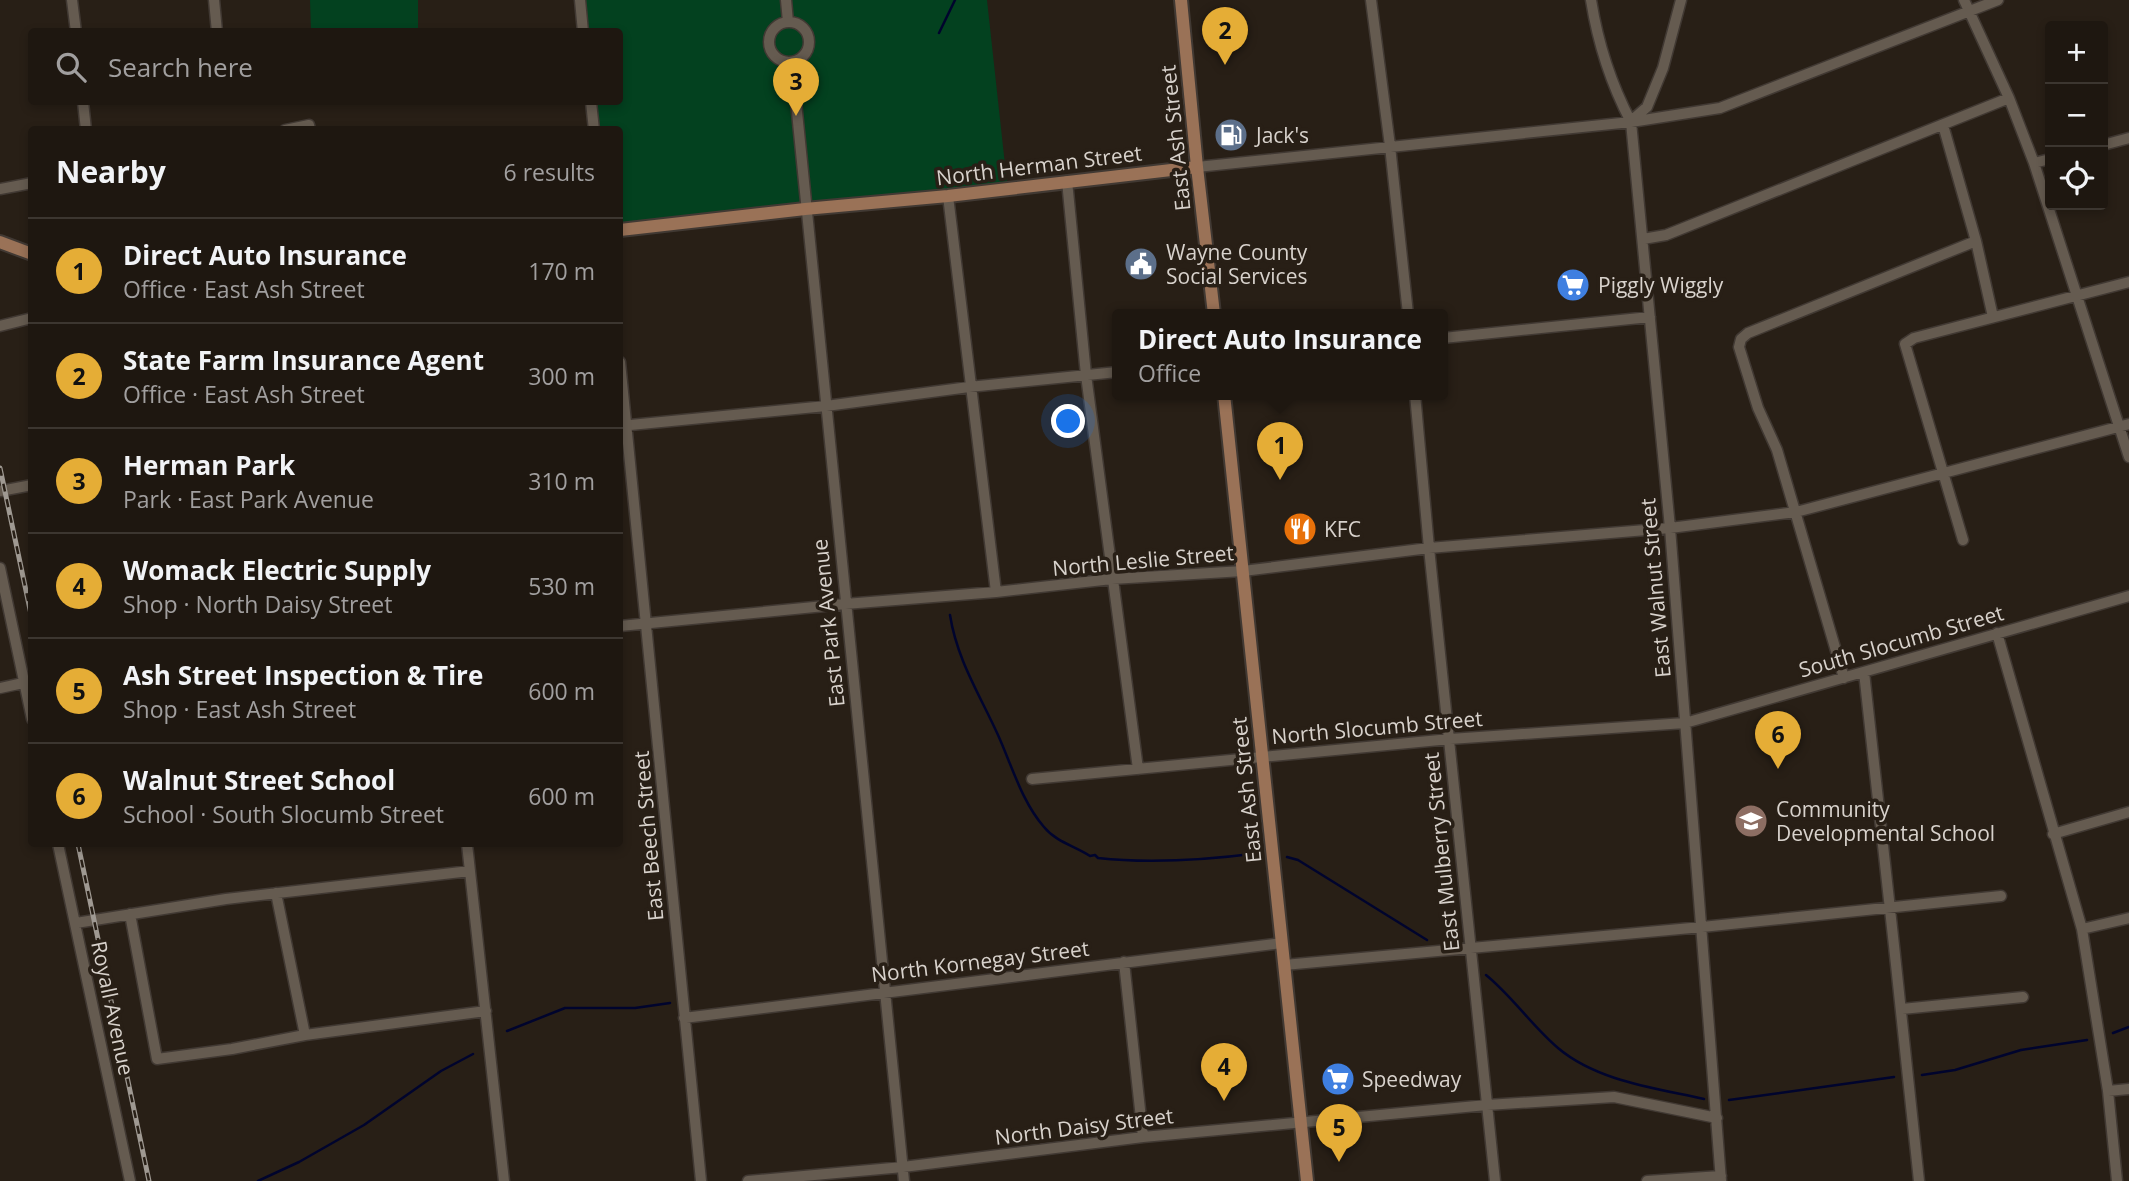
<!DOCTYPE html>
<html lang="en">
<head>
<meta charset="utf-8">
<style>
	:root { --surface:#1e1710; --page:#262019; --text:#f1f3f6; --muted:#a19f9f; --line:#3c3630; --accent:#e5ad36 }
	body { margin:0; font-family:"Open Sans",sans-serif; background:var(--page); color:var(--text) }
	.controls { position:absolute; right:21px; top:21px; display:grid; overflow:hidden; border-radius:7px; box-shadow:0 4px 10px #0003 }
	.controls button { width:63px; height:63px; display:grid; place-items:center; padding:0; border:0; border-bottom:2px solid var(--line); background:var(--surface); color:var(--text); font:35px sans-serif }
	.you { position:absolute; left:1069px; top:422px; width:24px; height:24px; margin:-18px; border:5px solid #fff; border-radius:50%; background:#1a73e8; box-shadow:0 0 0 10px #1a73e833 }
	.badge { display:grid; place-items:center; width:46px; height:46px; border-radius:50%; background:var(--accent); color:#111; font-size:23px; font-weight:700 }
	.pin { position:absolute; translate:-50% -58px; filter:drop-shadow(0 2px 4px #0008) }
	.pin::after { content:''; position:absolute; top:37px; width:24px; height:21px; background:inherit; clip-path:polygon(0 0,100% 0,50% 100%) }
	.popup { position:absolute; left:1112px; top:309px; width:336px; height:91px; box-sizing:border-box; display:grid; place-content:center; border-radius:7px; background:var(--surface); filter:drop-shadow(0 2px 5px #0005); font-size:23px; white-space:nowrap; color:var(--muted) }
	.popup b { font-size:26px; color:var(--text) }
	.popup::after { content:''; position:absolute; left:50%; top:100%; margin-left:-14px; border:14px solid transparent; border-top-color:var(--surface) }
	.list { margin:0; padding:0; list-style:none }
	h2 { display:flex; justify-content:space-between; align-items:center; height:91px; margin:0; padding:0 28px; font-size:30px }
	h2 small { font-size:23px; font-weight:400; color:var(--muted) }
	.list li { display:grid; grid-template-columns:46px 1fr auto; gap:21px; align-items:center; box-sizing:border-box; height:105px; padding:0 28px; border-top:2px solid var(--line) }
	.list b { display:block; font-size:26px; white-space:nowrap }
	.list p { margin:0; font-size:23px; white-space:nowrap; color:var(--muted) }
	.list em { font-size:23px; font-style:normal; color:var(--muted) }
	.icon { flex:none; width:38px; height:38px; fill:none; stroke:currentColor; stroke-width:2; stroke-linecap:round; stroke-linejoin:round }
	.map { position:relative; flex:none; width:2129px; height:1181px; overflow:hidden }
	.search { position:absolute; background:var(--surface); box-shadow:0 4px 10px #0003; left:28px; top:28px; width:595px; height:77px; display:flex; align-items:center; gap:18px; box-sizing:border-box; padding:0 24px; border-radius:7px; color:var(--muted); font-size:26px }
	.panel { position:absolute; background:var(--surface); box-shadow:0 4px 10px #0003; left:28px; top:126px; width:595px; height:721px; border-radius:7px }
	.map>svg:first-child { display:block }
	.green { fill:#03411f }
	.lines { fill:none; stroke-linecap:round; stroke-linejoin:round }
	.stream { stroke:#00042d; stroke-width:2.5 }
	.minor-casing { stroke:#413933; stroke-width:13 }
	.major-casing { stroke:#413933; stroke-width:16 }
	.minor { stroke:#655b50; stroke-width:10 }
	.major { stroke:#9a7257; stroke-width:12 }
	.rail-casing { stroke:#9f9992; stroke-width:5 }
	.rail { stroke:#281f16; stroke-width:2.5; stroke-dasharray:8; stroke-linecap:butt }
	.labels { text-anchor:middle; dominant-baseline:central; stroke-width:7; stroke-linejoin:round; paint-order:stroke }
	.poi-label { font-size:21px; fill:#d8d2cc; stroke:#281f16; text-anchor:start }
	.street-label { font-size:21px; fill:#d8d2cc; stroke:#281f16 }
</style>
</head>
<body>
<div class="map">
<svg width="2129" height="1181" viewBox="0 0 2129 1181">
	<rect width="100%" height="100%" fill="#281f16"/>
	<path class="green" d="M310,0H418V31H311Z
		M580,0H987L1007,183L620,230V130L594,129L591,102H620V32L583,31Z"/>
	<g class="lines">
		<path class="stream" d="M939,33L955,0
			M950,615C957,660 980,695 998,735C1012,766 1022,802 1044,827C1056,842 1075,846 1090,856L1095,855L1098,858C1151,864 1206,860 1260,853
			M1287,857L1298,860L1427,940
			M1486,975C1512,996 1532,1026 1558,1048C1597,1081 1655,1088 1704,1099
			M507,1031L565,1008H635L670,1003
			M2113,1033L2129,1027
			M1922,1075L1955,1070L2021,1050L2087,1040
			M1729,1100L1894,1077
			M258,1181L299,1162L364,1125L441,1071L473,1054"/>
		<defs>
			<path id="minor" d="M72,0L76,32
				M214,0L217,32
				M580,0L583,32
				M786,0L788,22
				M1371,0L1390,146L1408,314
				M1591,0C1598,44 1610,82 1631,122L1670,528L1721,1181
				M1964,0L2009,98L2034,163L2129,457
				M769 42a20 20 0 1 1 40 0a20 20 0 1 1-40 0Z
				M792,62L904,1181
				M83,102L86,130
				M591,102L594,130
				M1631,121L1647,107L1663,68L1681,0
				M1943,125L1976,241L1993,317
				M285,130L309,125L310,130
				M2103,145L2129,138
				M2034,163L2050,159
				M1197,167L1631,122L1720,108L1998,0
				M1067,181L1086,375L1138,769
				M0,189L32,183
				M948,196L996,592
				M1643,239L1666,235L2009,98
				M0,326L32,318
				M1443,338L1650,317
				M620,362L701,1181
				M1415,394L1429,548L1495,1181
				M620,426L826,406L969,387L1117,372
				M0,491L32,485
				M1963,540L1905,344L1914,338L2129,282
				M0,568L32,719
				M620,626L845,604L996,592L1112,579L1243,571L1429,548L1670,528L1796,512L2129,424
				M1997,633L2082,929L2108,1091L2117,1181
				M1864,672C1882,842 1902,1011 1919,1181
				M1844,678L1777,450L1758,408L1739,347L1741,339L1748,333L1976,241
				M0,688L23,683
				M1032,779L1450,739L1685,723L2129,596
				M2053,834L2129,812
				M58,844L130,1181
				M467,844L504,1181
				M276,893L305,1035
				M130,914L157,1059L232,1049L305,1035L486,1011
				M76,923L226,899L470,871
				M2082,929L2129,918
				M1124,962L1143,1137
				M1284,965L1702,927L2001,896
				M1902,1009L2023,997
				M684,1018L1282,943
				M2108,1091L2129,1089
				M748,1181L903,1167L1143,1137L1487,1105L1614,1097L1717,1118
				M1647,1181L1721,1176"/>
			<path id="major" d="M1181,0L1197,167L1214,314
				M620,230L805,209L948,196L1197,167
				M0,242L32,254
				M1224,394L1307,1181"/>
		</defs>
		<use href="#minor" class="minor-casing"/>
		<use href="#major" class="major-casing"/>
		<use href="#minor" class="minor"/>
		<use href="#major" class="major"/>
		<defs>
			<path id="rail" d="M0,468L32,619
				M78,844L149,1181"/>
		</defs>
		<use href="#rail" class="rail-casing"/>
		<use href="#rail" class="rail"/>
	</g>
	<defs>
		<symbol id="fuel-disc" viewBox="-11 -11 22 22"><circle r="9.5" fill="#5c6f8a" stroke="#281f16"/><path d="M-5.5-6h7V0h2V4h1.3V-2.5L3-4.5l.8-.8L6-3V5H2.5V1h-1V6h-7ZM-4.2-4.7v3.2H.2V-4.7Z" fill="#fff"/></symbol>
		<symbol id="civic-disc" viewBox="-11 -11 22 22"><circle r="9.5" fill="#5c6f8a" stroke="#281f16"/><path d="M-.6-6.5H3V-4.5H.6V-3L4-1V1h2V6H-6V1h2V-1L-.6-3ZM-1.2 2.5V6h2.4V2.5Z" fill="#fff"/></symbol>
		<symbol id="supermarket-disc" viewBox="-11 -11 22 22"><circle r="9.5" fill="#3f7fe0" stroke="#281f16"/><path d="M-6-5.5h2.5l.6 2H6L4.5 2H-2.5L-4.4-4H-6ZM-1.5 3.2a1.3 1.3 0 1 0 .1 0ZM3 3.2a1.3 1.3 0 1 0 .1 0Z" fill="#fff"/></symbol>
		<symbol id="restaurant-disc" viewBox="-11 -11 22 22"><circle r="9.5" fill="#e8710a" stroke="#281f16"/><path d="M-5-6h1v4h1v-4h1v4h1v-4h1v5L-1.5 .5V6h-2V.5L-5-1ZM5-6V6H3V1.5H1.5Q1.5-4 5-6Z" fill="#fff"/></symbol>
		<symbol id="school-disc" viewBox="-11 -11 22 22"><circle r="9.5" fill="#8d6e63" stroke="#281f16"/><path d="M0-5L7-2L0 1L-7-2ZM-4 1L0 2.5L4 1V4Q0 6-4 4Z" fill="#fff"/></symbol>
	</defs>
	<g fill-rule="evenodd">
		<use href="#fuel-disc" x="1212" y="116" width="38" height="38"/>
		<use href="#civic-disc" x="1122" y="245" width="38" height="38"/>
		<use href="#supermarket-disc" x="1554" y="266" width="38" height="38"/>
		<use href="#restaurant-disc" x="1281" y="510" width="38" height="38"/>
		<use href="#school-disc" x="1732" y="802" width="38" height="38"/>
		<use href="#supermarket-disc" x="1319" y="1060" width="38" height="38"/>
	</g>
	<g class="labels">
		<g class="poi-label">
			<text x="1256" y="135">Jack's</text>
			<text x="1166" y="252">Wayne County<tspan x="1166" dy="24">Social Services</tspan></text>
			<text x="1598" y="285">Piggly Wiggly</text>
			<text x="1324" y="529">KFC</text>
			<text x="1776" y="809">Community<tspan x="1776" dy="24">Developmental School</tspan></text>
			<text x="1362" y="1079">Speedway</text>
		</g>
		<g class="street-label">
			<text transform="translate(1175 138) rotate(-96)">East Ash Street</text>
			<text transform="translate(1039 165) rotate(-7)">North Herman Street</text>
			<text transform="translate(1143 560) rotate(-5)">North Leslie Street</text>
			<text transform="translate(1655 588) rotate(-95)">East Walnut Street</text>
			<text transform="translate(828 623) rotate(-96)">East Park Avenue</text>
			<text transform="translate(1901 641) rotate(-16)">South Slocumb Street</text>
			<text transform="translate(1377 727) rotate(-5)">North Slocumb Street</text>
			<text transform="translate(1246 790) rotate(-96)">East Ash Street</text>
			<text transform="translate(648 836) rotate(-95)">East Beech Street</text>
			<text transform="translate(1441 852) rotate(-96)">East Mulberry Street</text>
			<text transform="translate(980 961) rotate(-7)">North Kornegay Street</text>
			<text transform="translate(113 1008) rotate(78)">Royall Avenue</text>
			<text transform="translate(1084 1126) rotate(-7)">North Daisy Street</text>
		</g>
	</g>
</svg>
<div class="controls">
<button>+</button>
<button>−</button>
<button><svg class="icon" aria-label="locate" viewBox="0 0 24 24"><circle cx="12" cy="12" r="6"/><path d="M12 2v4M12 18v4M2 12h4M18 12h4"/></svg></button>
</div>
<div class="you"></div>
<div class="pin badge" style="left:1280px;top:480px">1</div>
<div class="popup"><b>Direct Auto Insurance</b>Office</div>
<div class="pin badge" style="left:1225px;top:65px">2</div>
<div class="pin badge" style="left:796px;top:116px">3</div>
<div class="pin badge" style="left:1224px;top:1101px">4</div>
<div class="pin badge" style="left:1339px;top:1162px">5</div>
<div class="pin badge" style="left:1778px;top:769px">6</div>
<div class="search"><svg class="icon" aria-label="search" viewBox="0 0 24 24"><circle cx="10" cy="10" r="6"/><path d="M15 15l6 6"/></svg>Search here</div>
<section class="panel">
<h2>Nearby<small>6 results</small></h2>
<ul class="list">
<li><span class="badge">1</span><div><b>Direct Auto Insurance</b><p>Office · East Ash Street</p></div><em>170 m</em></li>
<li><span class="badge">2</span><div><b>State Farm Insurance Agent</b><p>Office · East Ash Street</p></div><em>300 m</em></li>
<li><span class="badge">3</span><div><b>Herman Park</b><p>Park · East Park Avenue</p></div><em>310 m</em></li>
<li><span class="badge">4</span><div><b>Womack Electric Supply</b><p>Shop · North Daisy Street</p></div><em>530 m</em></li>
<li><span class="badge">5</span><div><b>Ash Street Inspection &amp; Tire</b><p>Shop · East Ash Street</p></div><em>600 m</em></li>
<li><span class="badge">6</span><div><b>Walnut Street School</b><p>School · South Slocumb Street</p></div><em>600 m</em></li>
</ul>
</section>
</div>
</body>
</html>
